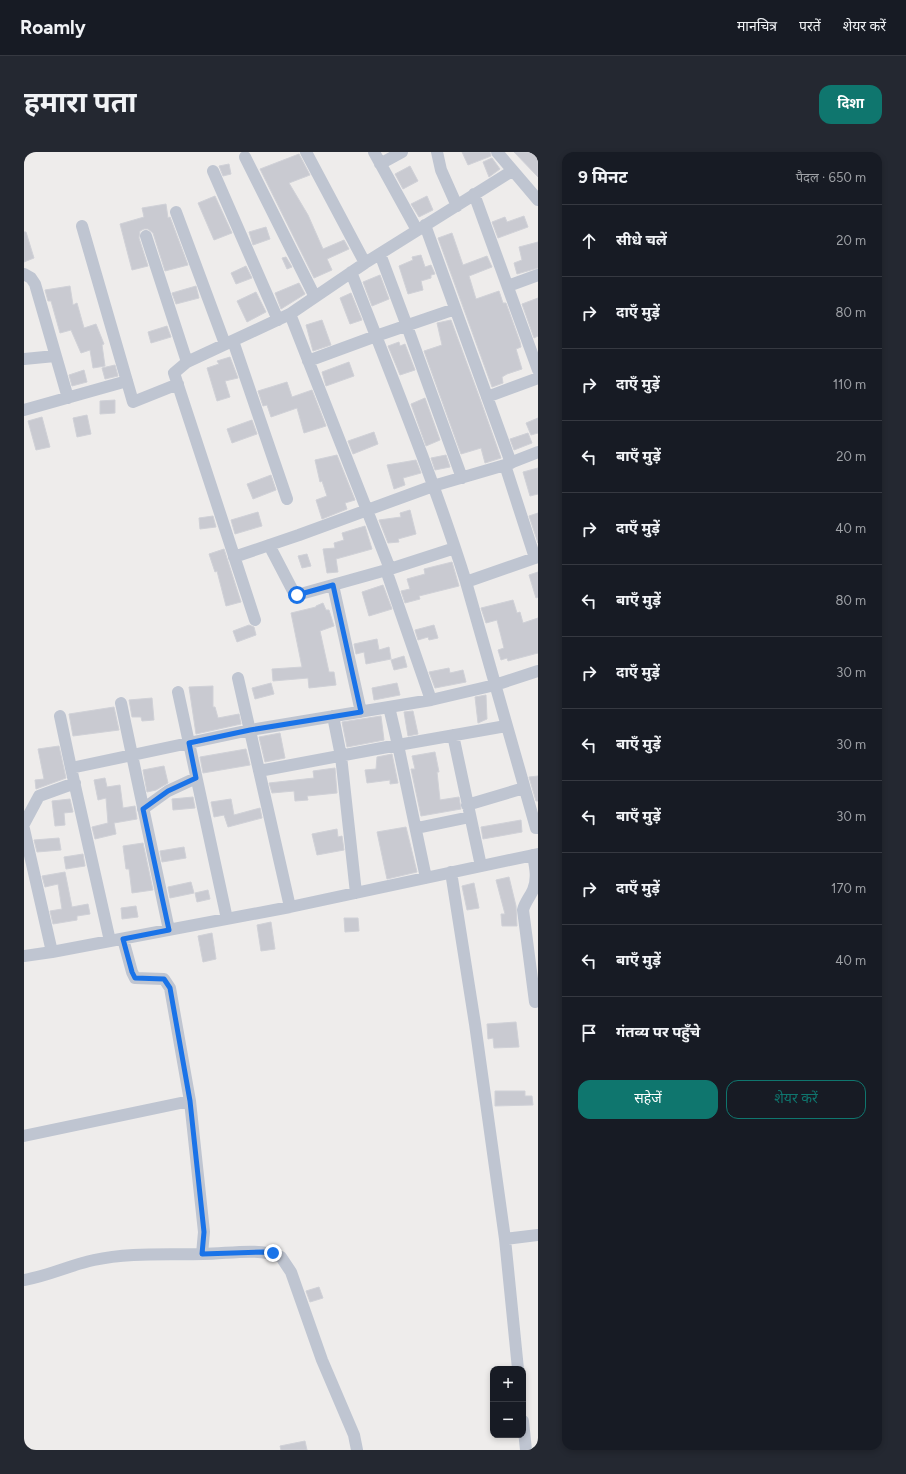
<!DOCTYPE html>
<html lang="hi">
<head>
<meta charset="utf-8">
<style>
	:root { --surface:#171b24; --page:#242831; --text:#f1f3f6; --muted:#9ea1a6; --line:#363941; --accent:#0f766e }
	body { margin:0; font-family:Figtree,"Noto Sans Devanagari",sans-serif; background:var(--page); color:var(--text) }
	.controls { position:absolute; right:12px; bottom:12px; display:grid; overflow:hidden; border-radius:8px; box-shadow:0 2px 6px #0003 }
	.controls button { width:36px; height:36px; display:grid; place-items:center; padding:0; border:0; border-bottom:1px solid var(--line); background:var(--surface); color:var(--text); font:20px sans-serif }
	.stop { position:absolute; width:12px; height:12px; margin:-9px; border:3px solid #1a73e8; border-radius:50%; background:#fff }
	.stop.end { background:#1a73e8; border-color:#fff; box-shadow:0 1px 4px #0008 }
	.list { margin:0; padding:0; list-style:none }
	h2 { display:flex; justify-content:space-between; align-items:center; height:52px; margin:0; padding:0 16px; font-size:17px }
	h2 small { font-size:13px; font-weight:400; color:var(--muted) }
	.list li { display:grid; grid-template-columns:26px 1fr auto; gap:12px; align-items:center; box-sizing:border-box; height:72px; padding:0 16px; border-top:1px solid var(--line) }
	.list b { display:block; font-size:15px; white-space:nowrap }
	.list em { font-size:13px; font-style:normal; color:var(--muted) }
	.actions { display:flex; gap:8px; padding:12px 16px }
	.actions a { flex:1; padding:9px 0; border:1px solid var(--accent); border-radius:12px; text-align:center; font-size:14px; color:var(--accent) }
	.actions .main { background:var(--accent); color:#fff }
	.icon { flex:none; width:22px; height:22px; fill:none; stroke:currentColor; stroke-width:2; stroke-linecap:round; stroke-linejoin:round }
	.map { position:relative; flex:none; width:514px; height:1298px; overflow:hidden; border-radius:12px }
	header { display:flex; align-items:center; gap:24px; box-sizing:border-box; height:56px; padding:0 20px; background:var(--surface); border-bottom:1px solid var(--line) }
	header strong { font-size:19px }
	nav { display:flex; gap:22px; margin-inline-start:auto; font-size:14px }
	.intro { display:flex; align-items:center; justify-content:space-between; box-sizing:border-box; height:96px; padding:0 24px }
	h1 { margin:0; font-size:28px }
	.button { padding:10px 18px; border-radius:12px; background:var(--accent); color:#fff; font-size:14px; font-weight:700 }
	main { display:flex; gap:24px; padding:0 24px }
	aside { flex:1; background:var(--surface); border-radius:12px; box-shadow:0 2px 6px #0003 }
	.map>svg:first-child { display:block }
	.building { fill:#c9cad1; stroke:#d0d1d7 }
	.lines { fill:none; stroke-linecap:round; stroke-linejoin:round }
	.street { stroke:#bfc5d1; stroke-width:12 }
	.route { stroke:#1a73e8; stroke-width:5 }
</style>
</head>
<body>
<header>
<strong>Roamly</strong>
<nav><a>मानचित्र</a><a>परतें</a><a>शेयर करें</a></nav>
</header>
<div class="intro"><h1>हमारा पता</h1><a class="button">दिशा</a></div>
<main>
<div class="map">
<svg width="514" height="1298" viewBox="0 0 514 1298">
	<rect width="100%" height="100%" fill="#eeeceb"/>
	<path class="building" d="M438,0H466L467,4L444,13Z
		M490,0H514V25Z
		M275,2L286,23L265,31L284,63L299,97L320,88L325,97L303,107L308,118L290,126L236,17Z
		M468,6L476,17L465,25L459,10Z
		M205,12L207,22L199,24L195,14Z
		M386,14L394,29L379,37L371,22Z
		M191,44L208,81L190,88L174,51Z
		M403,44L409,58L395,65L387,52Z
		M142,52L144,66L146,65L164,113L141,119L129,81L124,77H120L116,79L115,86L124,114L108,118L96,72L120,65L118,56Z
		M500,64L504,75L474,86L468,70L481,65L483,70Z
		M242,75L246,87L229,93L225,80Z
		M0,80H2L10,106L0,110Z
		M428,81L439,113L463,104L468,115L445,124L452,147L475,139L479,151H482L496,190L497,195L492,197L498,217L483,222L478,225L479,231L468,235L414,86Z
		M514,90V116L493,122L490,111L498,108L495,95Z
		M397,103L401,115L407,113L411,122L407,123V126L397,129L399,138L384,142L375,114L389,108L388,105Z
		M262,105L268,115L263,117L258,106Z
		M222,114L228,126L212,132L207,121Z
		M356,123L365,147L348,154L339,130Z
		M275,131L281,142L257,157L251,141Z
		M46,134L49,153L53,151L60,176L72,172L80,192L78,193L81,214L69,216L66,198L57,201L47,178L36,181L27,149H24L21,138Z
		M172,134L175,146L152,152L148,141Z
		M232,140L242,160L223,170L213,149Z
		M327,141L338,168L326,172L316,146Z
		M514,146V184L510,186L498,152Z
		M298,168L307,193L289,199L282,173Z
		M427,168L456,247L477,306L461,311L457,296L437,302L400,199L418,193L413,171Z
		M143,174L147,185L127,191L124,180Z
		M375,190L376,194L381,192L391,218L376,223L364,194Z
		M206,205L214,226L201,229L206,245L193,249L183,216L195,212L193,209Z
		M325,210L330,224L302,234L298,220Z
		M91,213L94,224L81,227L78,216Z
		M60,218L63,230L48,234L45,223Z
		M263,230L268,245L288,238L302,274L280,281L273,256L247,265L243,253L239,254L234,239Z
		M401,246L416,288L402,294L387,252Z
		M91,248V261L76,262V249Z
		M63,263L67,282L53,285L49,266Z
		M18,265L26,295L12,298L4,269Z
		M514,266V281L507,283L502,271Z
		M228,268L233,282L208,291L203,277Z
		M350,280L354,292L329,302L324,289Z
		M504,281L508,291L490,298L486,287Z
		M313,303L331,348L321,351L323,357L298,367L292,348L303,344L298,329L296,330L291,308Z
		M422,303L426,315L411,318L407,306Z
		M392,308L397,321L379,326L381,333L370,337L363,313Z
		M514,316V342L506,344L499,320Z
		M247,323L252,338L229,347L223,332Z
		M386,358L392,382L374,387L375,390L364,391L355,368L377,365L376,361Z
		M234,360L238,374L211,382L207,368Z
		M514,361V391L505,364Z
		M189,364L192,375L176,377L175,366Z
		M341,374L348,397L312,407L314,420L303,421L299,397L311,396L310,391L320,388L318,381Z
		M200,397L217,450L202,454L193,419L191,420L185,402Z
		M283,402L287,414L278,416L274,404Z
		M428,410L435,434L395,444L396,447L381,451L377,439L386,437L383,427L401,422L400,417Z
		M514,420V445L512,446L505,423Z
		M359,433L368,457L345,464L338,440Z
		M489,448L493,461L496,460L499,471L514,466V501L484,509L483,506L477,508L474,498L480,496L473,468L462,471L457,456Z
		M299,451L302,458H305L310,474L296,479L305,520H310L312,533L285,536L284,526L249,529L248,517L278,515L267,461L292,455V454Z
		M225,473L230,475L232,483L213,490L209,479Z
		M410,473L414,486L405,488L404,485L394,488L391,478Z
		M353,487L355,498L365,495L367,507L342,512L340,500L332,502L330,492Z
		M380,504L383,515L370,518L367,508Z
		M425,516L426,521L439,518L442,530L411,536L405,520Z
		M247,531L250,542L231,547L228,536Z
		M373,531L376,543L350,548L348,536Z
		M189,534V555H191L194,566L215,562L217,572L172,582L165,535Z
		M462,543L463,567L454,571L451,545Z
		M128,546L130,568L118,569L117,565H108L105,548Z
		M90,555L95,578L49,584L45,562Z
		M389,559L394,582L384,584L380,560Z
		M357,564L360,588L323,595L318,570Z
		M256,581L261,606L241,610L235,585Z
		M35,594L42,626L12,637L11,628L20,627L14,597Z
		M222,597L226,613L179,621L176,605Z
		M411,600L415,620H413L416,648L435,645L437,657L397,664L387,617H391L388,604Z
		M368,602L374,631L366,632V628L343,631L341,618L352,617L353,605Z
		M140,614L144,631L132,638L123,640L119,618Z
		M311,616L313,641L283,644L284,648L271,649L270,639L248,641L245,631L290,626L289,619Z
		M514,624V649H512L505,625Z
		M81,626L83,635L96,633L99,656L111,654L113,667L90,671L92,682L71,687L68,675L84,671L82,646L74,648L70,628Z
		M169,645L171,656L149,658L148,647Z
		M46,647L49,660L40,661L41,673L31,674L28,649Z
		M207,647L210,663L236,656L238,666L204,675L200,663L190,665L187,650Z
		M497,668L498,680L459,687L457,675Z
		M382,675L393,720L363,727L353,680Z
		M313,677L314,685L318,684L320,698L293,703L288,682Z
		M35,686L37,698L13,700L10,688Z
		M119,691L129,738L108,741L105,717H102L99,694Z
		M160,695L162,706L138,710L136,699Z
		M59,702L61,714L42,717L40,705Z
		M41,720L48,755L64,752L66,762L53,764V768L29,772L26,759L38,757L34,732L21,735L18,724Z
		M485,725L492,754L493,774H478L477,762H481L472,728Z
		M167,730L170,741L146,746L144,735Z
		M450,731L455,756L443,758L438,734Z
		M184,738L186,747L173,750L171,741Z
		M112,754L114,765L98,767L97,756Z
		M320,766H334L335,779L321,780Z
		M247,770L251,797L237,799L233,773Z
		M188,781L192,807L179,810L174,784Z
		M492,870L495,895L470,896L469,886L464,887L463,872Z
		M471,939H501V944H508L509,953L471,954Z
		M295,1135L299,1146L286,1150L282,1139Z
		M281,1289L283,1298H257L256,1294Z"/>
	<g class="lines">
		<path class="street" d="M282,0L341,111
			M350,0L393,78
			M413,0L417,18L433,54
			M473,0L514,48
			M221,5L291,145
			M356,12L378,0
			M189,19L254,168
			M450,42L514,218
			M152,60L201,192
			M401,73L487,311
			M58,74L109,250L154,232
			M122,84L163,210L266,162L341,111L488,19
			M356,102L383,174L438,326
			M327,120C367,223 409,325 442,430L514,405
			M0,122L7,126L11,132L44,246
			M484,134L514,123
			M266,162L366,417L431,396
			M209,189L263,347
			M0,207L31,204
			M284,209L352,184L431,157
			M163,210L150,221L231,468
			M463,245L514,226
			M0,258L103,229
			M481,313L511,406
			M245,393L269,439L273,443L366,417
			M210,405L275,383L409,334L481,313L514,300
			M362,418L407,548
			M442,430L512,676H514
			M309,433L337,560
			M514,519L471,533L407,548L226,578L47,616L86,789L266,755L514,702
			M214,526L266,755
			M154,540L203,767
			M97,551L145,778
			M365,555L374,593L482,574
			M36,564L47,616
			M309,564L317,604L332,741
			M429,583L457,714
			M235,619L374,593L402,726
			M443,653L500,636
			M119,657L144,639L172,626
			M0,672L15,644L51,631
			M393,676L446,665
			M0,677L28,800L86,789
			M509,703C511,714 514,727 509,738C506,745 501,750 499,758L511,850
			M427,720L451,872L481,1087L494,1217
			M99,787L108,820L111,826L140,827L146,836L166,949L180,1080L178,1102
			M0,804L28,800
			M0,984L166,949
			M481,1087L514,1083
			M0,1128C24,1124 46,1113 70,1108C105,1100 143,1103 179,1102C204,1102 234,1095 257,1105L267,1120L298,1208L330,1283L333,1298
			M499,1269L502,1298"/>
	</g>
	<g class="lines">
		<path class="route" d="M249,1101L239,1100L178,1102L180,1080L166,949L146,836L140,827L111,826L108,820L99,787L145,778L119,657L144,639L172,626L165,591L226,578L337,560L309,433L273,443"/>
	</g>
</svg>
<div class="controls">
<button>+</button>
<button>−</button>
</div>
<div class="stop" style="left:273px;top:443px"></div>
<div class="stop end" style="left:249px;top:1101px"></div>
</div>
<aside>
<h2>9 मिनट<small>पैदल · 650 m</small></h2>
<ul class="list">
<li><svg class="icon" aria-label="ahead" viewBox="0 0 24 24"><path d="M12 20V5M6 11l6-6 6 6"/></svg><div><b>सीधे चलें</b></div><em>20 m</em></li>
<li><svg class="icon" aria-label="right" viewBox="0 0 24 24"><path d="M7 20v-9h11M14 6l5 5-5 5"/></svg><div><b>दाएँ मुड़ें</b></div><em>80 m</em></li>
<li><svg class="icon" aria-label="right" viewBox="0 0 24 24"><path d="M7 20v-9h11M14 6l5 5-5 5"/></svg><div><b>दाएँ मुड़ें</b></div><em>110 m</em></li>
<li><svg class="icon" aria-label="left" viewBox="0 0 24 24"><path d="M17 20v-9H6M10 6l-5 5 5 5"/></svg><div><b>बाएँ मुड़ें</b></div><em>20 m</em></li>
<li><svg class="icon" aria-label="right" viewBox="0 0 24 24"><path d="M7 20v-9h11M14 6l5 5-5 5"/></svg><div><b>दाएँ मुड़ें</b></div><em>40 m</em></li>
<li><svg class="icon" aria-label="left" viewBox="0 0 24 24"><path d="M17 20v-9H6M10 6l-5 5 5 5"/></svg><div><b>बाएँ मुड़ें</b></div><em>80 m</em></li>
<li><svg class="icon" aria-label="right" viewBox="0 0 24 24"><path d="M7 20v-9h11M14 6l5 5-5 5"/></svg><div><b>दाएँ मुड़ें</b></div><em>30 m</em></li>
<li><svg class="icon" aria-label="left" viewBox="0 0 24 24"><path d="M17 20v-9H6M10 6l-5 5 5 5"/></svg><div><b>बाएँ मुड़ें</b></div><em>30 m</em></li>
<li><svg class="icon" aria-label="left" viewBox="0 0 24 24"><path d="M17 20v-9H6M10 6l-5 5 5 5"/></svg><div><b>बाएँ मुड़ें</b></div><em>30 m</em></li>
<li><svg class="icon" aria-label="right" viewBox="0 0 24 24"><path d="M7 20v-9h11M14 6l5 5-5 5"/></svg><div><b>दाएँ मुड़ें</b></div><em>170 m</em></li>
<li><svg class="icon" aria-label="left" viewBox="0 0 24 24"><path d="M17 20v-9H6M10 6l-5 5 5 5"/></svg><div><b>बाएँ मुड़ें</b></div><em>40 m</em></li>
<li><svg class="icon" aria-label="arrive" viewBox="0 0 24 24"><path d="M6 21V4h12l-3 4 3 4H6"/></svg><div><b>गंतव्य पर पहुँचे</b></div></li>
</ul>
<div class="actions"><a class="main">सहेजें</a><a>शेयर करें</a></div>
</aside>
</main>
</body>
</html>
